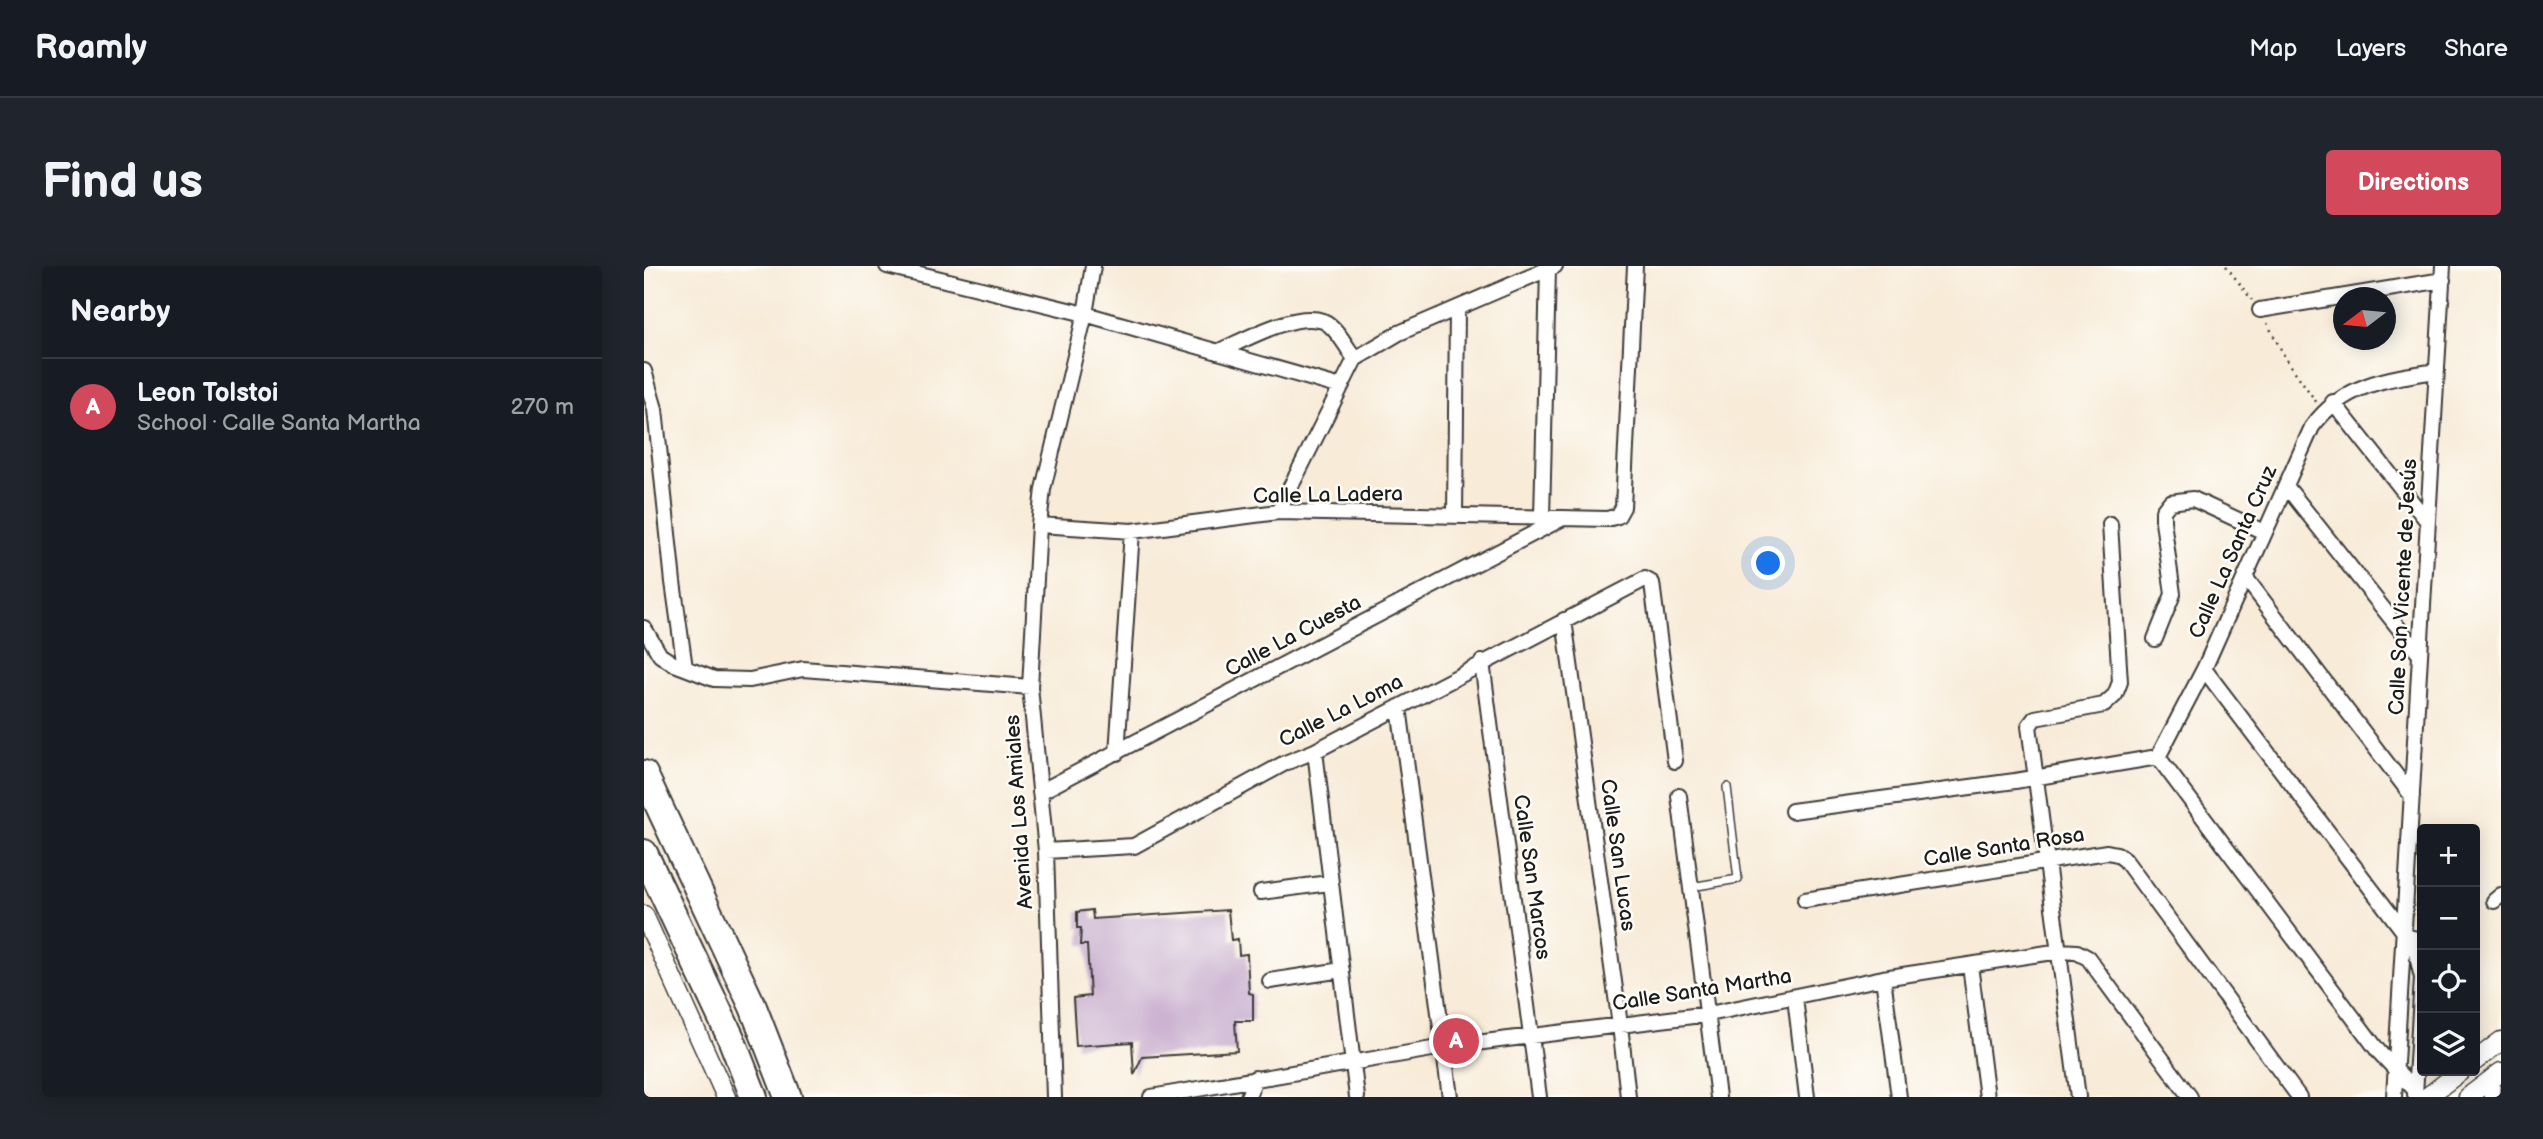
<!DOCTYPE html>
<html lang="en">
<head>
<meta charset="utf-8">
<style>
	:root { --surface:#171b24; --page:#20242c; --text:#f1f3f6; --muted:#9ea1a6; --line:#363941; --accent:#d1495b }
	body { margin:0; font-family:"Balsamiq Sans",sans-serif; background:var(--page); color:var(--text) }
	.controls { position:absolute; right:21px; bottom:21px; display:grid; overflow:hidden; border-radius:7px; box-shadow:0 4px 18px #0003 }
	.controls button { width:63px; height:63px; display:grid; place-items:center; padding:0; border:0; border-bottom:2px solid var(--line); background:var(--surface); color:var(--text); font:35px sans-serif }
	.compass { position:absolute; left:1689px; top:21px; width:63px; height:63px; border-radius:50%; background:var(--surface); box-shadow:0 4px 18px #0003; rotate:254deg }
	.you { position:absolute; left:1125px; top:298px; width:24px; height:24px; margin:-18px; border:5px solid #fff; border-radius:50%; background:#1a73e8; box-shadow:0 0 0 10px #1a73e833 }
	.badge { display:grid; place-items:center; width:46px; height:46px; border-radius:50%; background:var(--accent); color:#fff; font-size:23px; font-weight:700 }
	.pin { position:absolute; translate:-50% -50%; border:4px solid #fff; box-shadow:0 2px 7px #0006 }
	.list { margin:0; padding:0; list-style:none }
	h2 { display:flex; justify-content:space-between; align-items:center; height:91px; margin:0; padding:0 28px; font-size:30px }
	h2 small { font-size:23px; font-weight:400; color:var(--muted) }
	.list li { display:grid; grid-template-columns:46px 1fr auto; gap:21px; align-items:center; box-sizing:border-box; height:98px; padding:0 28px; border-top:2px solid var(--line) }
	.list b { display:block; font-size:26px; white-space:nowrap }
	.list p { margin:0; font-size:23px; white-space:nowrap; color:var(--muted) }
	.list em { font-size:23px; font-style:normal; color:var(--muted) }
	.icon { flex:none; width:38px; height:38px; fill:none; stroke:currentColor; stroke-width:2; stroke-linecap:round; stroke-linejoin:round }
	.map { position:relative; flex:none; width:1857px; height:831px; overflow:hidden; border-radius:7px }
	header { display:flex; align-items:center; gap:42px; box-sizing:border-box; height:98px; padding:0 35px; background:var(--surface); border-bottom:2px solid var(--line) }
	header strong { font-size:33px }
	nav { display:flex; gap:38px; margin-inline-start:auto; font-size:24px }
	.intro { display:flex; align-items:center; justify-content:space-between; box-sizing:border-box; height:168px; padding:0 42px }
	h1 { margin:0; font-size:49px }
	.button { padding:18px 32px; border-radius:7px; background:var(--accent); color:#fff; font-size:24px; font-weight:700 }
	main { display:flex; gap:42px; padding:0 42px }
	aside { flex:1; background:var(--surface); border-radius:7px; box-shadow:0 4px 18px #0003 }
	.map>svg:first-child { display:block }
	.building { fill:#c3a6ca }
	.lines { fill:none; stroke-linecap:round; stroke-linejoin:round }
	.service-casing { stroke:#3d3b38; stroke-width:10 }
	.minor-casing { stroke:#3d3b38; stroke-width:18 }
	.tertiary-casing { stroke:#3d3b38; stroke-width:21 }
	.motorway-casing { stroke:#3d3b38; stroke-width:30 }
	.path { stroke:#3d3b38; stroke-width:2.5; stroke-dasharray:2 5; stroke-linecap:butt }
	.service { stroke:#fff; stroke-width:7 }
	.minor { stroke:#fff; stroke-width:14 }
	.tertiary { stroke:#fff; stroke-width:18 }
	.motorway { stroke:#fff; stroke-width:26 }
	.labels { text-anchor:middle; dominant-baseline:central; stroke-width:5; stroke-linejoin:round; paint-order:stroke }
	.street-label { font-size:21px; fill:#1c1c1c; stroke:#fdfcf7 }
</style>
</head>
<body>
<header>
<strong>Roamly</strong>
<nav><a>Map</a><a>Layers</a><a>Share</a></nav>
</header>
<div class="intro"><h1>Find us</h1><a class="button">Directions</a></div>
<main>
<aside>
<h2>Nearby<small></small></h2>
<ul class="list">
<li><span class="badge">A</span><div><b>Leon Tolstoi</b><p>School · Calle Santa Martha</p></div><em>270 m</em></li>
</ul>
</aside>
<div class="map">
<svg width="1857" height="831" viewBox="0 0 1857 831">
	<rect width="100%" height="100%" fill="#fdfcf7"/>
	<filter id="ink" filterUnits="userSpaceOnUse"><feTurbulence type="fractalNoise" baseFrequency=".0143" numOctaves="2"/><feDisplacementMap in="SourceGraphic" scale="14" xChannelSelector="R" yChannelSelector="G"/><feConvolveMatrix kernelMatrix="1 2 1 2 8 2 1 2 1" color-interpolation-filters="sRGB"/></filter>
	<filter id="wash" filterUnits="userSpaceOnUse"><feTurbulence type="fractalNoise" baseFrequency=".00686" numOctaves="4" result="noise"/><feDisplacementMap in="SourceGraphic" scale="28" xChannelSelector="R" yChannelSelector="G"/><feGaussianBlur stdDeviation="1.57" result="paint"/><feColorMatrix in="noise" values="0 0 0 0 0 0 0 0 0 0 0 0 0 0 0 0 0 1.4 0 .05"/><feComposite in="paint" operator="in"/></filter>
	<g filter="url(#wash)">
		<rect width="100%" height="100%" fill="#f8ebd8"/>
		<g id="blocks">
			<path class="building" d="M448,644L449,653L584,644L587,674L594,673L595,689L603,688L605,727L609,728V755H591L593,785L498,791L490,809L488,776L432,780L429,732L446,730L443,679H436L437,662H433V646Z"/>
		</g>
	</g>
	<g filter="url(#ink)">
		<use href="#blocks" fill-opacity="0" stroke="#3d3b38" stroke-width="2"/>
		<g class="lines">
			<defs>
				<path id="service" d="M1047,621L1094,613L1083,521"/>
				<path id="minor" d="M243,0L441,48L697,121
					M1616,44L1799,14
					M573,86C599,75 650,45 679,55C692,60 703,82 711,93
					M0,105L11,143L29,316L41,402
					M1689,136L1784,256
					M1642,220L1776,389
					M634,246L711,93L755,67L911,0
					M811,249L813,42
					M898,251L904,3
					M395,259L488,265L634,246L963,253L974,250L979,241L991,0
					M1601,311L1768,530
					M920,354L976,759L984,831
					M0,362L16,389L28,397L70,413L106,414L159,403L386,421
					M1511,373L1529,328L1519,255V245L1526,236L1549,233L1620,266
					M838,396L895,831
					M1560,403L1760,666L1771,678
					M755,441L806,831
					M671,485L713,831
					M473,487L488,265
					M1514,491L1560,403L1668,161C1699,118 1744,112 1793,105
					M1514,491L1735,786L1771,824
					M396,526L919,252
					M1035,530L1074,831
					M1148,545L1371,515L1514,491
					M402,585L490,580L641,497L671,485L1001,313L1008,317L1031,495
					M617,626L685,617
					M1161,634L1463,586L1473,588L1481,594L1655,831
					M1850,635L1857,629
					M1769,672L1778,712L1771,829
					M1326,699L1343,831
					M1239,712L1255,831
					M626,715L698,704
					M1151,732L1163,831
					M410,831L402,585L386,421L395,259L399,223L441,48L449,0
					M507,831L800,781L1065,748L1239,712L1416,685L1433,686L1444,692L1546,831
					M604,831L611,812
					M1434,831L1385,460L1391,452L1460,439L1471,429L1476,416L1466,258
					M1750,831L1799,0
					M1848,831L1849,812"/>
				<path id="tertiary" d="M0,649L82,831
					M1831,795L1857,775
					M1783,831L1817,805
					M1824,831L1857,806"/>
				<path id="motorway" d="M0,508L109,741L144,831
					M0,587L87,772L110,831"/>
			</defs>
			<use href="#service" class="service-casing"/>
			<use href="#minor" class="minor-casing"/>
			<use href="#tertiary" class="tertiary-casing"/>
			<use href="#motorway" class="motorway-casing"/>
			<path class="path" d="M1582,0L1608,34
				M1623,57L1642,93L1673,137"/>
			<use href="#service" class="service"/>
			<use href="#minor" class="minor"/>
			<use href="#tertiary" class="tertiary"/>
			<use href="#motorway" class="motorway"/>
		</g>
	</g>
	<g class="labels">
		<g class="street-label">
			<text transform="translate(684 229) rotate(-1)">Calle La Ladera</text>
			<text transform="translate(1589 286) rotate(-66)">Calle La Santa Cruz</text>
			<text transform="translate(1759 321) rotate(-87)">Calle San Vicente de Jesús</text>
			<text transform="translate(649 370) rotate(-28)">Calle La Cuesta</text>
			<text transform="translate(697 445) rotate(-27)">Calle La Loma</text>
			<text transform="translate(375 546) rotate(-94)">Avenida Los Amiales</text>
			<text transform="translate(1360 581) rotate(-9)">Calle Santa Rosa</text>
			<text transform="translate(974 589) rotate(82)">Calle San Lucas</text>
			<text transform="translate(888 611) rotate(82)">Calle San Marcos</text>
			<text transform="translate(1058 724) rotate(-9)">Calle Santa Martha</text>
		</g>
	</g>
</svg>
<div class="controls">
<button>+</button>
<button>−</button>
<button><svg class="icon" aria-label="locate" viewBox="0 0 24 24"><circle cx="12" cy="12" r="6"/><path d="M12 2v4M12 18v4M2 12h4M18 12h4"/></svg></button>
<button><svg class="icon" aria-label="layers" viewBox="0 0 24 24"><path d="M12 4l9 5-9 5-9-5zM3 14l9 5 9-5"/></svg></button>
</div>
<svg class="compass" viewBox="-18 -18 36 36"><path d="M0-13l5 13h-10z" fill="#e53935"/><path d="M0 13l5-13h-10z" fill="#9ea1a6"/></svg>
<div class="you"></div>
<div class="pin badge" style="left:812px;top:775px">A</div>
</div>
</main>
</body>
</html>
